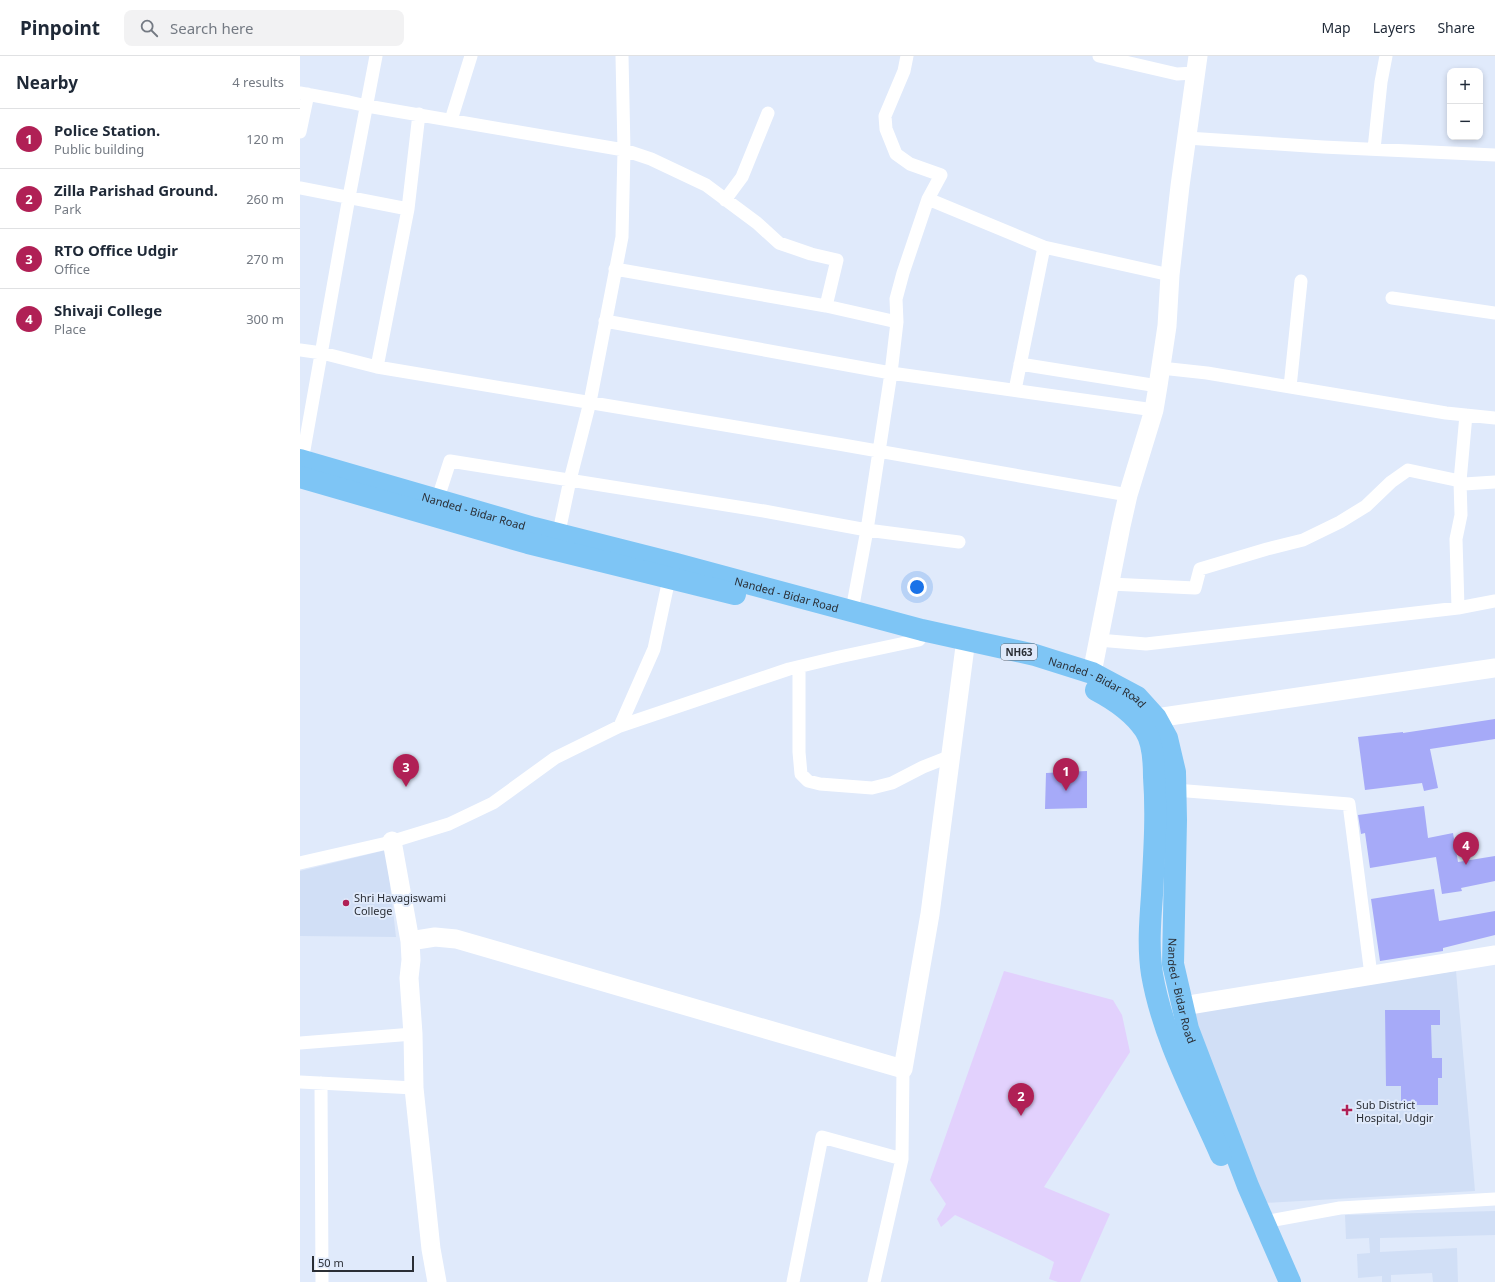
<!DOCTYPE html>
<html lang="en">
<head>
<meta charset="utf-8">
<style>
	:root { --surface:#fff; --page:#f2f2f3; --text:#1f2937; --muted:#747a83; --line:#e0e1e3; --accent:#b02055 }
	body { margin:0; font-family:"Noto Sans",sans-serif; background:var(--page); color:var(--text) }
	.controls { position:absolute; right:12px; top:12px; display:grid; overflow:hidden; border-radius:8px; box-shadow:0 2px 6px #0003 }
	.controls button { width:36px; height:36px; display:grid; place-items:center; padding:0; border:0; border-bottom:1px solid var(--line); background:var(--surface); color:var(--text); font:20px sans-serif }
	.scale { position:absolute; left:12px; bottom:10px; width:102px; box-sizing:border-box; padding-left:4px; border:2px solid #2a2e35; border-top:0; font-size:11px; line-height:14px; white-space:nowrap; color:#2a2e35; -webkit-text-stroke:3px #e0eafb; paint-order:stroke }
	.you { position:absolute; left:617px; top:531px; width:14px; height:14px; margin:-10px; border:3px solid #fff; border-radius:50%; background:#1a73e8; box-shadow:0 0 0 6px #1a73e833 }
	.badge { display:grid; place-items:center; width:26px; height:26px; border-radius:50%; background:var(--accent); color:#fff; font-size:13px; font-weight:700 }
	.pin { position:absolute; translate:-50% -33px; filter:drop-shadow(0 1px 2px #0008) }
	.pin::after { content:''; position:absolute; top:21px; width:14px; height:12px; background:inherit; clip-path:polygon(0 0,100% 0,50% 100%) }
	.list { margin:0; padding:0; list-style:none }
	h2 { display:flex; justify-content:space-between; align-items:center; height:52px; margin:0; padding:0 16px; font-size:17px }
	h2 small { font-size:13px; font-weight:400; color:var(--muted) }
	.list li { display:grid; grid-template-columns:26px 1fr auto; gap:12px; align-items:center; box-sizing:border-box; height:60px; padding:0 16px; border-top:1px solid var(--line) }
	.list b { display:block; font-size:15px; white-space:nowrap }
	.list p { margin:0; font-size:13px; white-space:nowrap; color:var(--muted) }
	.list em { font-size:13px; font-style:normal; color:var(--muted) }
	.icon { flex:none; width:22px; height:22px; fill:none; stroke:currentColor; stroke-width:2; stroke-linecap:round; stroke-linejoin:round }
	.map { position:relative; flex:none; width:1195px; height:1226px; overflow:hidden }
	header { display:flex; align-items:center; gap:24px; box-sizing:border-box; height:56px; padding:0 20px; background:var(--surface); border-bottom:1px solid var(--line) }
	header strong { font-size:19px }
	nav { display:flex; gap:22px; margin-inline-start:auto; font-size:14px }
	.search { width:280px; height:36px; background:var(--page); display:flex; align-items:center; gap:10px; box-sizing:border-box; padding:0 14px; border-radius:8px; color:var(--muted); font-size:15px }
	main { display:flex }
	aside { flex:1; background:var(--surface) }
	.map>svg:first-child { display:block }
	.built { fill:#d1dff6 }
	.green { fill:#e2d1fd }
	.building { fill:#a6aaf8 }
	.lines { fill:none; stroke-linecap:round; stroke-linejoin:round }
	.street { stroke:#fff; stroke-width:13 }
	.secondary { stroke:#fff; stroke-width:19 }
	.highway { stroke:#7ec5f5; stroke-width:22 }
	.poi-dot { fill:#b02055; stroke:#e0eafb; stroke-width:1.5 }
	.labels { text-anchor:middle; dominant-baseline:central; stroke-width:4; stroke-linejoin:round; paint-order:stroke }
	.shield { fill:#e0eafb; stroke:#616670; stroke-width:1 }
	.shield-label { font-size:10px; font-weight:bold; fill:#2a2e35 }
	.street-label { font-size:11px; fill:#2a2e35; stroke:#e0eafb }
	.poi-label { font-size:11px; fill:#2a2e35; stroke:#e0eafb; text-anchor:start }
</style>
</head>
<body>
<header>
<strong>Pinpoint</strong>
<div class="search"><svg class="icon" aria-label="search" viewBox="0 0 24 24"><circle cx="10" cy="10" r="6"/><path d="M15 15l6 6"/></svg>Search here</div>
<nav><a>Map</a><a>Layers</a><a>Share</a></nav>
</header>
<main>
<aside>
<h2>Nearby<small>4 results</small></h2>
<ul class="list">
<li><span class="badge">1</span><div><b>Police Station.</b><p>Public building</p></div><em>120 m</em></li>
<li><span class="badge">2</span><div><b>Zilla Parishad Ground.</b><p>Park</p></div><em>260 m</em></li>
<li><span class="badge">3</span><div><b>RTO Office Udgir</b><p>Office</p></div><em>270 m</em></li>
<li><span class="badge">4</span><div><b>Shivaji College</b><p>Place</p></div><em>300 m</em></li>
</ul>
</aside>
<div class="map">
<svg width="1195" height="1226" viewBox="0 0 1195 1226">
	<rect width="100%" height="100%" fill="#e0eafb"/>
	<path class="built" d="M86,794L96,881L0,880V815Z
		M1156,915L1175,1135L965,1147L890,954L971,941Z
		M1195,1155V1179L1080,1182V1196L1157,1192L1158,1226H1133L1132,1217L1091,1219V1226H1082V1220L1058,1222L1057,1198L1070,1197L1069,1182L1046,1183L1045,1159Z"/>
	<path class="green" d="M704,915L813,944L822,959L830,996L744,1131L810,1158L780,1226H758L749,1223L754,1206L743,1200L655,1159L641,1171L637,1163L646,1148L630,1124Z"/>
	<path class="building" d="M1195,663V683L1130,693L1138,732L1124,735L1122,727L1065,734L1058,681L1103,676V677Z
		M787,715V752L745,753L746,717Z
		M1124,750L1128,782L1153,777L1158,806L1195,800V825L1161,832L1162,835L1142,838L1136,801L1070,812L1065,777L1061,778L1058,759Z
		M1134,833L1139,865L1195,855V879L1143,892V895L1080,905L1071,843Z
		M1085,954H1140V969H1131L1132,1002H1142V1022H1138V1049H1101V1030H1086Z"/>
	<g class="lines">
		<path class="street" d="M799,0L877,18L895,17
			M0,37L49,46L67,50L324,94L351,103L406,129L457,167L479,187L511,198L537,204L526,250L597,266L591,317L854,354
			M151,64L171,0
			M0,76L8,38
			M887,82L1023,91L1195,99
			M1074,93L1081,26L1086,0
			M0,132L108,153
			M628,143L744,191L870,219
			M425,144L442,121L468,57
			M315,213L526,250
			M1092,242L1195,257
			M305,265L591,317L567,474L659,486
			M597,266L596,243L603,217L628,143L641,119L610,108L596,98L586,73L585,60L604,15L607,0
			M0,294L22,297L77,311C328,352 578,394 828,439
			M720,308L858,330
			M77,311L108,153L119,58
			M861,312L907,317L1146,357L1195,362
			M990,331L1001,225
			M715,334L744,191
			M2,405L49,141L76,0
			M137,445L150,405L464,455L567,474L552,554
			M257,485L270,424L290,346L322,181L324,94L322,0
			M810,528L895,532L900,513L967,493L1003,484L1040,466L1066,450L1091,426L1108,414L1160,425L1166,359
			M1158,552L1156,483L1161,459L1160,425L1164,428L1195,426
			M798,584L846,588L1158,552L1195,545
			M499,611V696L501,718L508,725L520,728L572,732L592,727L623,711L651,700
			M320,670L354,593L369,523L373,515
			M875,734L1049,748L1071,919
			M0,807L87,787L149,768L193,747L255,702L320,670L489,613L539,601L619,584
			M0,987L113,978
			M0,1026L114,1032
			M21,1027L22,1226
			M964,1166L1040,1152L1195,1143
			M493,1226L522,1081L602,1103
			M574,1226L602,1103L603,1013"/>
		<path class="secondary" d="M792,617L821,470L828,439L854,354L858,330L867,270L870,219L880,130L898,0
			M856,662L1195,612
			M92,785L110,885
			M883,950L1195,899
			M137,1226L131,1193L114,1032L113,978L109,922L111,904L110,885L135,881L156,883L603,1013L630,858L666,583"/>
		<g class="highway">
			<path id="s1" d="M0,404L234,472L376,508L622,574L735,599L792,617L837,641L856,662L867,682L875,716L876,764L873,908L888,973L948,1130L990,1226"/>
			<path d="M0,421L228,487L435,538"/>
			<path d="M796,634C815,644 833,656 845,674C853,686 854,707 854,721C857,761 854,800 852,839C850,866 848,892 852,918C863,982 895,1040 921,1099"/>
		</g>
	</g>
	<g class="poi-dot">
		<circle cx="46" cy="847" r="4"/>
		<path d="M1045 1048h4v4h4v4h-4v4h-4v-4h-4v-4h4z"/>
	</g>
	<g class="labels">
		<rect class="shield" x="701" y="588" width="36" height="16" rx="3"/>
		<g class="shield-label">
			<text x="719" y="596">NH63</text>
		</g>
		<g class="street-label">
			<text stroke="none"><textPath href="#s1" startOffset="181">Nanded - Bidar Road</textPath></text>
			<text stroke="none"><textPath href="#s1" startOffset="505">Nanded - Bidar Road</textPath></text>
			<text stroke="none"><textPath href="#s1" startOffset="829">Nanded - Bidar Road</textPath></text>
			<text stroke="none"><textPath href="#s1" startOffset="1177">Nanded - Bidar Road</textPath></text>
		</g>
		<g class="poi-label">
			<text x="54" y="841">Shri Havagiswami<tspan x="54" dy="13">College</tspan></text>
			<text x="1056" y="1048">Sub District<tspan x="1056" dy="13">Hospital, Udgir</tspan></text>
		</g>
	</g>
</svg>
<div class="controls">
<button>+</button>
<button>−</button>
</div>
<div class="scale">50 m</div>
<div class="you"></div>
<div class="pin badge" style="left:766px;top:735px">1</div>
<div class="pin badge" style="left:721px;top:1060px">2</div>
<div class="pin badge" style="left:106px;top:731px">3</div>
<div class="pin badge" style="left:1166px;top:809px">4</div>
</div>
</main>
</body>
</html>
